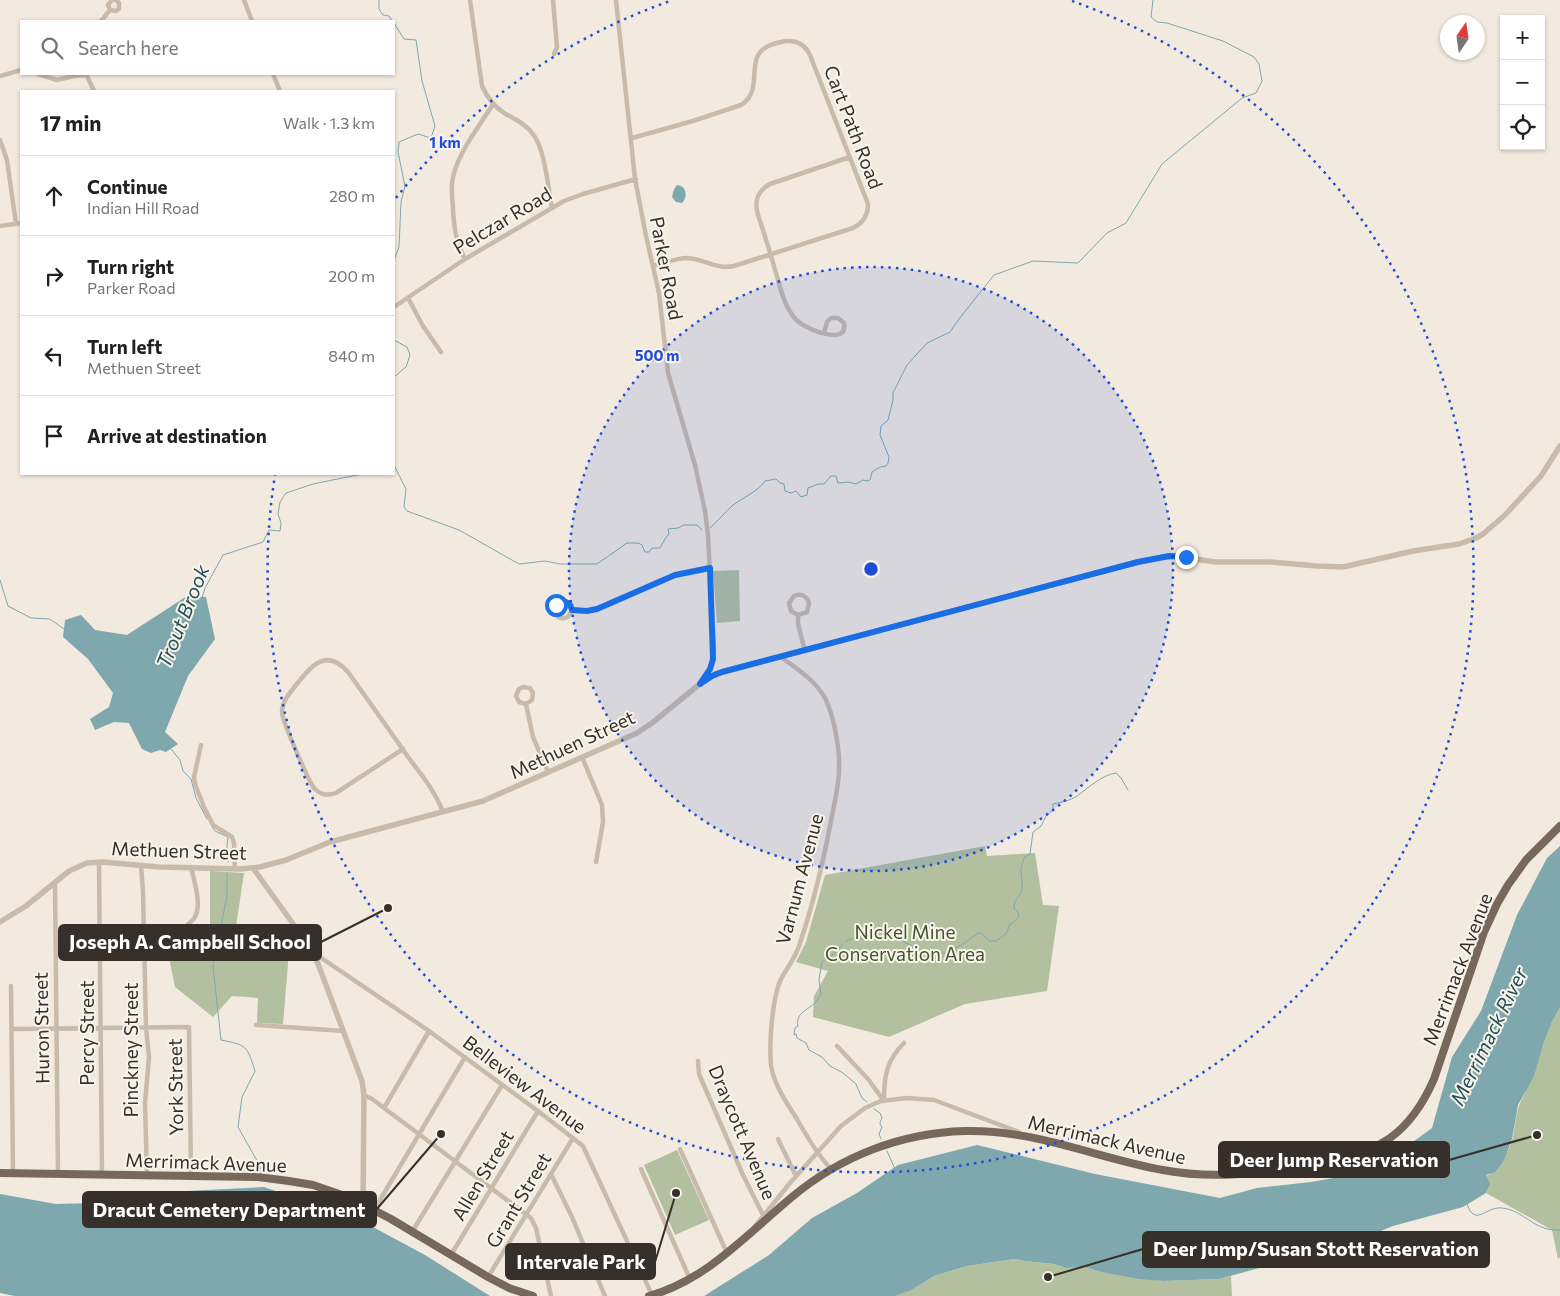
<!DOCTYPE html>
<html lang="en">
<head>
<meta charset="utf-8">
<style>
	:root { --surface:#fff; --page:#f2f2f2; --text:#202124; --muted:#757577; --line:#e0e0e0 }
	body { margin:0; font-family:Commissioner,sans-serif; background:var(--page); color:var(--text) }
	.controls { position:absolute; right:15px; top:15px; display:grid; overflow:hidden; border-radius:0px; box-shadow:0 1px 4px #0004 }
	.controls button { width:45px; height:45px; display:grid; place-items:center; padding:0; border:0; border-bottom:1px solid var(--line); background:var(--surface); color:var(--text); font:25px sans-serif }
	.compass { position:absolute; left:1440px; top:15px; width:45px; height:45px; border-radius:50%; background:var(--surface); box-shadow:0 1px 4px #0004; rotate:13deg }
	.stop { position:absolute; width:15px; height:15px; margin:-11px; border:4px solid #1a73e8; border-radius:50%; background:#fff }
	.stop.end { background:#1a73e8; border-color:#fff; box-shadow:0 1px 5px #0008 }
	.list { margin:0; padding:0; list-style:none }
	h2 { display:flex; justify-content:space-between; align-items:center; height:65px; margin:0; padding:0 20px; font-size:21px }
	h2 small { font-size:16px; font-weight:400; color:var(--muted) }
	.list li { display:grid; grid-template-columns:32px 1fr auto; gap:15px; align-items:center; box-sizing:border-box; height:80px; padding:0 20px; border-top:1px solid var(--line) }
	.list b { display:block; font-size:19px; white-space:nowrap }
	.list p { margin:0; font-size:16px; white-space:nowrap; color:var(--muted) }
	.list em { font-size:16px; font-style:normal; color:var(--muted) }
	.icon { flex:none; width:28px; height:28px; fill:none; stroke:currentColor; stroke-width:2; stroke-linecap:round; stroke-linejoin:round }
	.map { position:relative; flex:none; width:1560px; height:1296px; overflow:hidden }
	.search { position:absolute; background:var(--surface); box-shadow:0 1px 4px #0004; left:20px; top:20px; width:375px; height:55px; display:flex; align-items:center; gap:12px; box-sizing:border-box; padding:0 18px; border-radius:0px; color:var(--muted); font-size:19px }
	.panel { position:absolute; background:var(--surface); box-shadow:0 1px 4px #0004; left:20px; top:90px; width:375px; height:385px; border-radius:0px }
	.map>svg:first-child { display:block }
	.green { fill:#b2c09f }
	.water { fill:#7ea8ad }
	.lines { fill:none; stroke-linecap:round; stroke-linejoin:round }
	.stream { stroke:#7ea8ad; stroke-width:1 }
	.minor { stroke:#c9bbab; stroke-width:4.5 }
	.tertiary { stroke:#c9bbab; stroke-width:5.5 }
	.primary { stroke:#78685b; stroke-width:8 }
	.route { stroke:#1a73e8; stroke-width:6 }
	.ring { fill:none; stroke:#1d4ed8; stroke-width:2.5; stroke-dasharray:2.5 5 }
	.labels { text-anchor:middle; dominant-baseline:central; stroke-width:4; stroke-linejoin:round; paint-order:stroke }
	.street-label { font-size:19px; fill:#372f2a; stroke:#f9f4eb }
	.park-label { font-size:19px; fill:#43542e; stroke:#f9f4eb }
	.water-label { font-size:20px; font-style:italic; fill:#214f57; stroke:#f9f4eb }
	.centre { fill:#1d4ed8; stroke:#f9f4eb; stroke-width:2.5 }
	.ring-label { font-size:15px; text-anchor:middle; font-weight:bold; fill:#1d4ed8; stroke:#f9f4eb; stroke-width:4; stroke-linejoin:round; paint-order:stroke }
	.leader { fill:none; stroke:#372f2a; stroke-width:2 }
	.callout-dot { fill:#372f2a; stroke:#f9f4eb; stroke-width:2 }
	.callout { fill:#372f2a; stroke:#372f2a; stroke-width:2 }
	.callout-label { font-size:20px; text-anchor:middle; font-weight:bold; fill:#fff }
</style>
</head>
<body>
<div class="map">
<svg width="1560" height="1296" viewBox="0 0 1560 1296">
	<rect width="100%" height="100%" fill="#f2eade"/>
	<path class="green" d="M739,570L740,621L717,623L713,571Z
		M985,846L987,856L1035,853L1043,905L1059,906L1047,991L965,1004L889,1037L813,1017L814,996L828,971L796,962L806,942L825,875Z
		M210,871L244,873L232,953L290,940L283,1024L257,1023L258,998L232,996L213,1017L175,987L168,953L210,954Z
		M1560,1007V1257L1558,1259L1552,1230L1486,1193C1490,1185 1489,1183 1486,1176L1490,1174C1500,1163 1509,1153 1513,1137C1516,1122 1516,1108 1524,1095L1552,1022Z
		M677,1150L709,1220L675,1235L644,1165Z
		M1015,1259L1025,1261L1054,1264L1066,1268L1084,1267L1101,1272L1163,1281L1219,1279L1231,1276L1232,1296H895L910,1291L934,1276L967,1266Z"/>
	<path class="water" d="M677,185C687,186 688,197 682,203L676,202L672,197L674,189Z
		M187,596L206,597L215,639L188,676L165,732L178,744L166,752L160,750L151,753L142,749L129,723L114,722L95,730L90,719L109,707L113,693L88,659L63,637L65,620L81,615L95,630L127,635Z
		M1560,846V1007L1552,1022L1543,1045L1534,1076L1518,1105L1512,1139L1506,1155L1503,1162L1495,1172L1486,1175L1490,1184L1486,1193L1463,1207L1393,1226L1351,1243L1219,1279L1164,1281L1139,1279L1101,1272L1084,1267L1066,1268L1054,1264L1025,1261L1015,1259L967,1266L934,1276L910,1291L895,1296H704L769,1255L812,1218L857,1193L898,1165L977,1145L1095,1174L1220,1198L1257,1188L1311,1182L1362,1173L1395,1155L1432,1128L1452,1057L1481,1011L1517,915L1547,858Z
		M264,1187L358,1219L425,1255L490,1296H15L0,1293V1194L56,1204L138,1202L187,1191Z"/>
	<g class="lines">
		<path class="stream" d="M379,0V9L383,15L389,16L392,21
			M394,23L404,39L416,40L422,81L435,126L431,138L418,134L399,142L398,152L405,186L401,202L399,247L394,260
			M394,340L407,347L410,355L406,367L394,377
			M394,465L406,489L404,507L407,511L459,530L519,564L545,561L560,564H597L627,543H638L642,545L645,552H649L652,548H660L665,539L669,534L668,529L678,528L684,525H697L702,530
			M710,528C718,521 725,512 733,505C744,497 757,492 765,481L776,479L780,483L784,484L785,491L791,493L796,491L801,497L807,495L808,488L818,484H824L831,476H836L838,483L848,482L856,484L863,480L866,481L870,480L872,472L880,467L886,466L888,463L889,457L880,435L881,426L888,420L893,400V393L907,365L927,343L950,332L959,319L994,275L1033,261L1078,263L1107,233L1126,223L1162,164L1242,98L1256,93L1262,81L1259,64L1254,57L1223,41L1167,23L1157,22L1151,17L1153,0
			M0,580L8,606L31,618L50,619L64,629
			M202,598L205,588L223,555L263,542L269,530L280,531L281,523L278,514L280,502L286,493L313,484L362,474
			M171,749L180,760L183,771L191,779L196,798L207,819
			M212,827L215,831L228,837L227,846L228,862
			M227,873V896L213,966L221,1040C247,1045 247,1046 255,1071L242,1097L238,1127L260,1166L262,1175
			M846,941L854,938L869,940L880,936H894L912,946L929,954L944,953L963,944L978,933H981L989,941H996L1006,934L1010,924C1015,922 1020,918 1018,912L1014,909C1014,900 1016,901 1020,894C1024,888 1021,876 1021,869C1021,865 1024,862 1024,857L1030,854L1033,832L1041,826L1046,816L1053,810V804C1061,802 1070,801 1077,796C1088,788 1102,775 1116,773L1121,778L1128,790
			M843,944L835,953L822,962L819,979L821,995C819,997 818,1000 816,1002C808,1010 795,1013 798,1026L795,1028L794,1035L796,1034L797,1038L806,1043L809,1050L822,1057L830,1066L843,1073L856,1084L862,1098L867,1102
			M874,1109L880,1113L882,1118C880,1122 879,1124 882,1127L879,1134L881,1139
			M887,1151L895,1169
			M1467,1204C1475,1228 1486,1206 1502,1208C1518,1209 1529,1223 1544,1228C1549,1230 1555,1230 1560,1230"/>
		<path class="minor" d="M244,0L252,21
			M470,0L482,86C487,97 493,106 504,113C514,119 525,123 532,133C545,147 548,188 552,208
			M553,0L557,47L554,54
			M616,0L635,179L646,236L659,293L668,373L695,465L705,511L708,535L714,651L710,669L704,680
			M110,10L108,5L112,0
			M101,21L110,10L116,11L119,9V3L116,0
			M38,74L57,80L74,76L87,75
			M86,74L94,91
			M273,74L280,91
			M0,76L21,70
			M632,138L693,121L741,105C768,88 738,52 777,43C783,41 789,40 796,42C803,44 807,49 810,55L868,204C868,216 863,223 853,228L734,266C717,270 704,259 688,258C676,258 664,263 653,266
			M0,140L7,160L16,224
			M0,226L21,223
			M465,259C456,243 454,227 453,210C453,201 451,192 452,183C455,156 479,127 493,104
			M408,298L423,326L441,352
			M394,307L465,259L564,201L583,194L636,179
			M824,333L827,322L831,318H838L844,323C848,345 814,331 805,326C799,323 794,318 791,313C782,301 780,284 775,270C770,251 764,233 758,215C754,201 757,191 770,184L850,157
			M572,610L568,617C559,621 552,614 556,605L563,601L570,605L572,610L587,611L597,609L675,575L710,567
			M798,615L791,611L789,603L794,596C801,593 807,596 809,603L807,612L798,615V624L805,651
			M781,657C797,669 815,680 825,698C834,716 840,749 839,769C839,786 834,804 831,821C823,863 813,905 799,946C795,958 787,968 781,979C772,998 769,1044 771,1065C774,1085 786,1102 797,1119C807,1137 817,1154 831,1169
			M526,704L519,702L516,696L519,689L523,687L530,688L533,693L532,700L526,704L533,737L548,772
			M201,745L194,777L195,784L204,807L213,825L232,837L234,843L235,869
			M403,749L336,793C328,796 321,795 315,789C310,785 281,718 282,712C282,701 290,693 296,685C311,666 326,647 348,672C368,700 388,728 408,757C421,774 435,791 443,812
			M582,757L602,805L603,822L596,862
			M99,862L102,1175
			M141,866L143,891L146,1028L149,1057L145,1103L147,1175
			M55,883L58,1174
			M186,926C189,923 193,921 195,917C202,904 194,881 191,867
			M314,953L429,1031L538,1111L583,1146L652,1295
			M11,986L13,1173
			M256,1025L344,1031
			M12,1029L189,1027L191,1176
			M837,1046L868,1079L884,1101
			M698,1061L699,1074L743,1175L763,1215
			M364,1095L372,1099L531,1218L536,1228L551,1296
			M884,1099C884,1075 887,1060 904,1043
			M384,1108L429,1031
			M778,1139L796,1176
			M680,1149L727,1253
			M641,1169L690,1279
			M551,1174L572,1217L605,1296
			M374,1210L465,1057
			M756,1225L790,1183L841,1126L865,1108L881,1101L907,1098L934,1100L1019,1132
			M412,1232L502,1085
			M451,1255L538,1111
			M488,1277L573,1138"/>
		<path class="tertiary" d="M253,868L314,953L362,1081L364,1095L363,1204
			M0,922L26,906L69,871L87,863L102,862L159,867L240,869L260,867L286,860L330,842L483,801L637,733L652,723L701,683L715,674L1138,562L1159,558L1174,556L1216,562H1270L1317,566L1343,567L1413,551L1459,544L1476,538L1483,534L1505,515L1541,476L1560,446"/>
		<path class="primary" d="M0,1173L258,1177L289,1181L313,1185L351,1198L391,1219L488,1277L509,1288L533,1296
			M649,1296C707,1280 747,1234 792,1197C841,1156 901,1133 965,1131C1033,1129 1097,1158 1163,1170C1210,1179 1252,1174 1298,1167C1331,1161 1362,1157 1390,1138C1411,1123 1424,1102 1434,1079L1484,932L1497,904L1508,885L1526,860L1560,826"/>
	</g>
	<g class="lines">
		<path class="route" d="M556,605C562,599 570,601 572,610L587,611L597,609L675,575L710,568L713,659L710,669L700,684L712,676L722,672L1138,562L1169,556L1186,557"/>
	</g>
	<circle cx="871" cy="569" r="302" fill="#1d4ed8" fill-opacity=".12"/>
	<g class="ring">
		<circle cx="871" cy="569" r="302"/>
		<path d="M396 198A603 603 0 0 1 670 1M1072 1A603 603 0 1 1 275 475"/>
	</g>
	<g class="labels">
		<g class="street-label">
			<text transform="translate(854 127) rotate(69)">Cart Path Road</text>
			<text transform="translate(502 220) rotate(-31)">Pelczar Road</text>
			<text transform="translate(667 268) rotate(79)">Parker Road</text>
			<text transform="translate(572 744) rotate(-25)">Methuen Street</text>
			<text transform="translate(179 850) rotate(2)">Methuen Street</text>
			<text transform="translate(799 879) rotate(-75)">Varnum Avenue</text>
			<text transform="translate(1457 969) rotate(-69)">Merrimack Avenue</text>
			<text transform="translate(41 1028) rotate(-91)">Huron Street</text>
			<text transform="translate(86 1033) rotate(-90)">Percy Street</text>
			<text transform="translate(130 1050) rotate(-90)">Pinckney Street</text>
			<text transform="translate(525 1084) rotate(37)">Belleview Avenue</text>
			<text transform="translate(175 1087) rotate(-91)">York Street</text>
			<text transform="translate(743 1132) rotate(67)">Draycott Avenue</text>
			<text transform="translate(1107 1139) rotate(13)">Merrimack Avenue</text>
			<text transform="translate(206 1162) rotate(2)">Merrimack Avenue</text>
			<text transform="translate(482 1175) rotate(-59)">Allen Street</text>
			<text transform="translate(518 1200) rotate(-59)">Grant Street</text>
		</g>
		<g class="park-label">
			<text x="905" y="931">Nickel Mine<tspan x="905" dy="22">Conservation Area</tspan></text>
		</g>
		<g class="water-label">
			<text transform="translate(182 616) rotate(-68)">Trout Brook</text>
			<text transform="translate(1488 1036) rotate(-64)">Merrimack River</text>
		</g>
	</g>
	<circle cx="871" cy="569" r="8" class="centre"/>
	<g class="ring-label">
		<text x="445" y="148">1 km</text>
		<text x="657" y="361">500 m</text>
	</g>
	<path class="leader" d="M388 908L321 942M1537 1135L1449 1160M441 1134L376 1210M1048 1277L1143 1249M676 1193L655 1262"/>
	<g class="callout-dot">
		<circle cx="388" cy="908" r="5"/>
		<circle cx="1537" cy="1135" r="5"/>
		<circle cx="441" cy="1134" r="5"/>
		<circle cx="1048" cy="1277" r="5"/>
		<circle cx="676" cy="1193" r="5"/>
	</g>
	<g class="callout">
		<rect x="59" y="925" width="262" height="35" rx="5"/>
		<rect x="1219" y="1142" width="230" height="35" rx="5"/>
		<rect x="83" y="1192" width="293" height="35" rx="5"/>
		<rect x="1143" y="1232" width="346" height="35" rx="5"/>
		<rect x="506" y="1244" width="149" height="35" rx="5"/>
	</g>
	<g class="callout-label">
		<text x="190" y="949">Joseph A. Campbell School</text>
		<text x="1334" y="1167">Deer Jump Reservation</text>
		<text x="229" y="1217">Dracut Cemetery Department</text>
		<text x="1316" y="1256">Deer Jump/Susan Stott Reservation</text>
		<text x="581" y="1269">Intervale Park</text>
	</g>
</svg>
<div class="controls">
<button>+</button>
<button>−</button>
<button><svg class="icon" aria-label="locate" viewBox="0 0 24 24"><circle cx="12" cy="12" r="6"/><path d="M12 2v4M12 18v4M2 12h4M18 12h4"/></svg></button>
</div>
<svg class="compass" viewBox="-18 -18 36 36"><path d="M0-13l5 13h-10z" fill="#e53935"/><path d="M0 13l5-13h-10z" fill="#757577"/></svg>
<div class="stop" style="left:556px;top:605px"></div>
<div class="stop end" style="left:1186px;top:557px"></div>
<div class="search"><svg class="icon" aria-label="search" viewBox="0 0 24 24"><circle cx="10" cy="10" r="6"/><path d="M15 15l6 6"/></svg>Search here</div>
<section class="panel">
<h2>17 min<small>Walk · 1.3 km</small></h2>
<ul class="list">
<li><svg class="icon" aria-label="ahead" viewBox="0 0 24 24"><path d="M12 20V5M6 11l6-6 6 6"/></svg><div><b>Continue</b><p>Indian Hill Road</p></div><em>280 m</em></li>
<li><svg class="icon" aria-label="right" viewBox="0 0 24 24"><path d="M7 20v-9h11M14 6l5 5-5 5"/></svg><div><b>Turn right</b><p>Parker Road</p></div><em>200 m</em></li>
<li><svg class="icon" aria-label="left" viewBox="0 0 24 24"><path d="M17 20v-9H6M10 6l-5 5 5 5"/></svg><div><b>Turn left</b><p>Methuen Street</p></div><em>840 m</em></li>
<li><svg class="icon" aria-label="arrive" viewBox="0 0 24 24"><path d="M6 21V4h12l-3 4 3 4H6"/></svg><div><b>Arrive at destination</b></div></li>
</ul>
</section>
</div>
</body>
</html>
